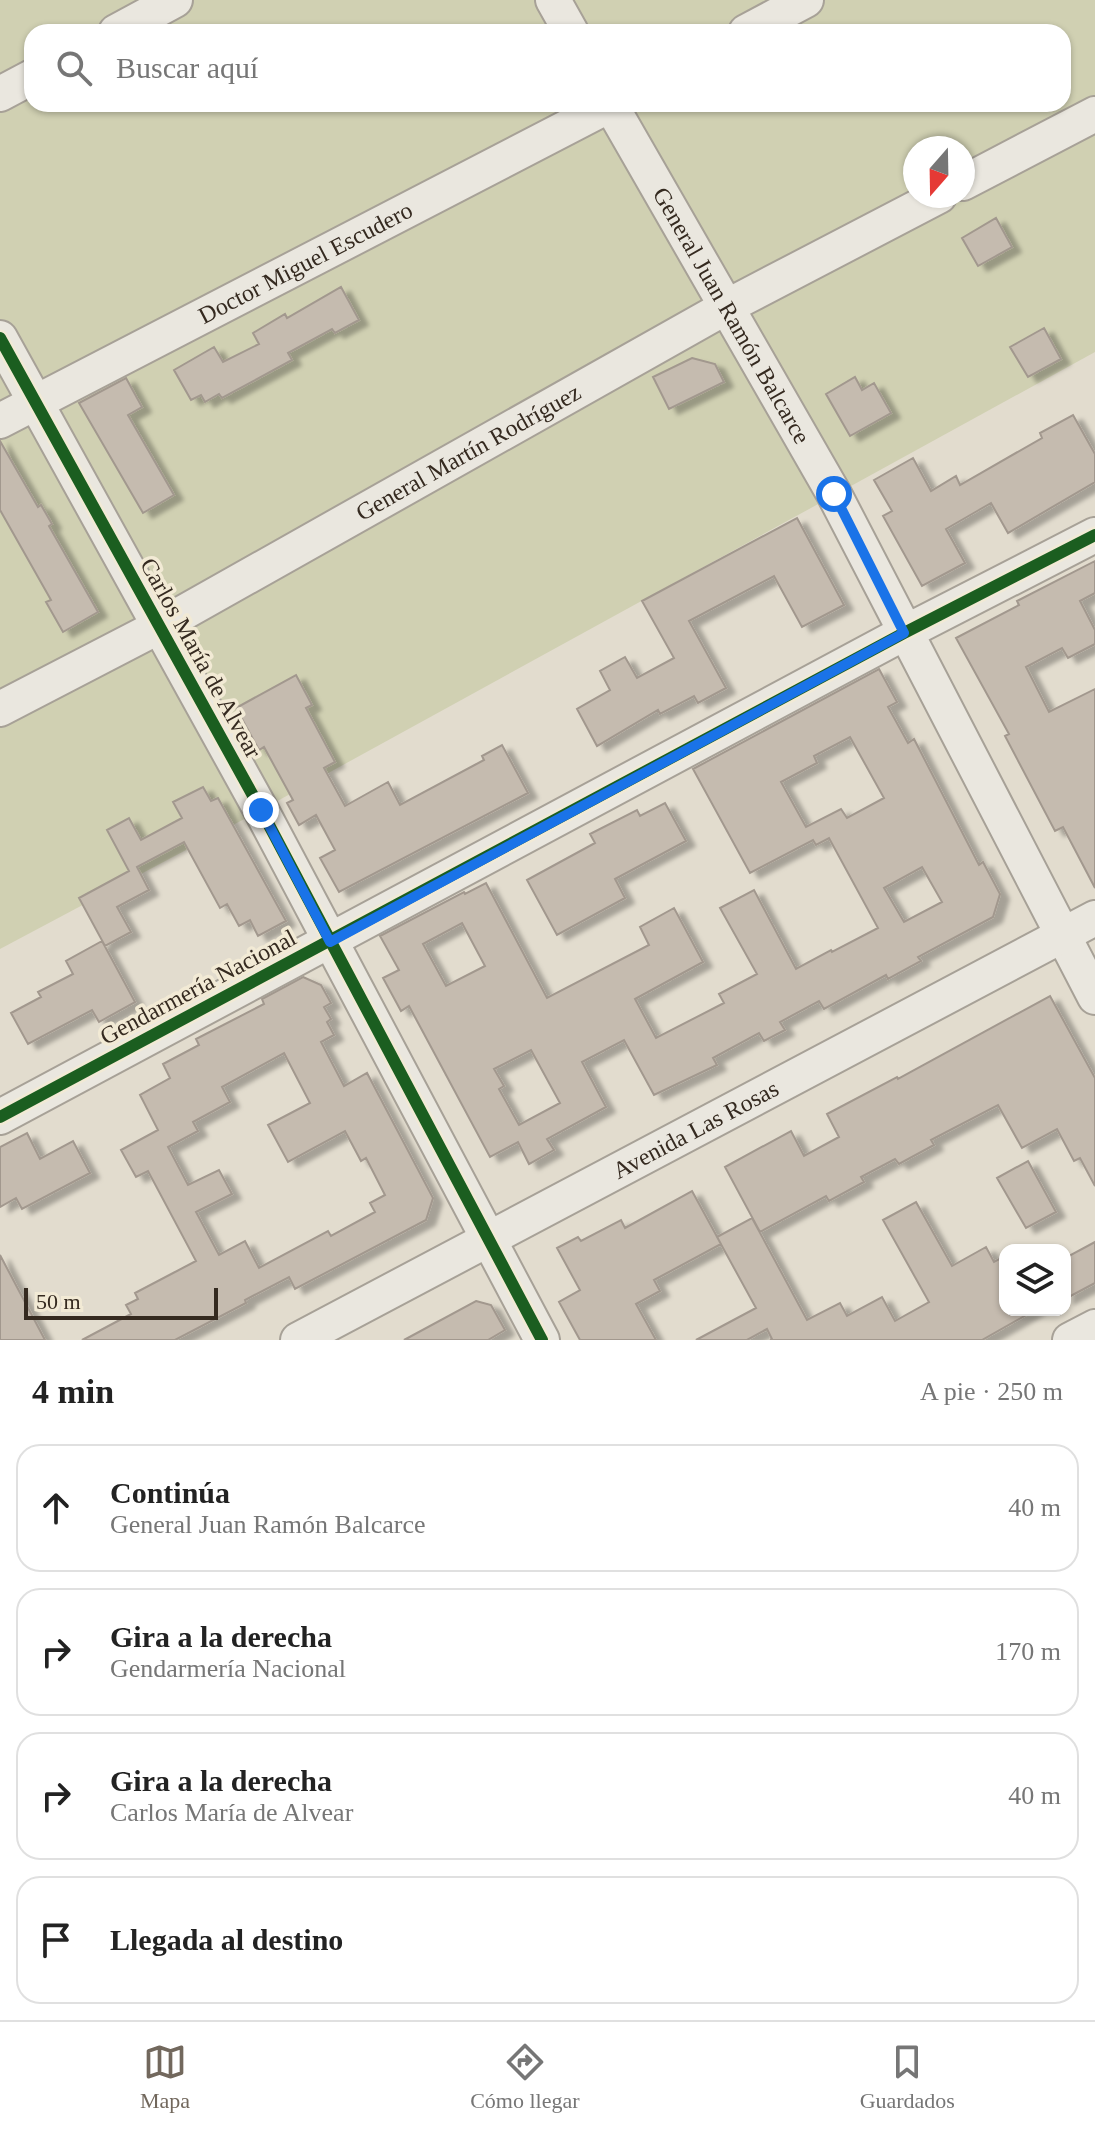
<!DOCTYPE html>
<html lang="es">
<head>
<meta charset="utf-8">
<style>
	:root { --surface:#fff; --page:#f2f2f2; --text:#222; --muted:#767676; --line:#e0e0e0; --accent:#72685d }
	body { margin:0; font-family:"Times New Roman",serif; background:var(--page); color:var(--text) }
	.controls { position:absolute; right:24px; bottom:24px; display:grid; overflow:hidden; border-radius:16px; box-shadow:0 2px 6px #0004 }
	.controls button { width:72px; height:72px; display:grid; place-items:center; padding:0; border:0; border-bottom:2px solid var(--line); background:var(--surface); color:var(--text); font:40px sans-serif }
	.compass { position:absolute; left:903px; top:136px; width:72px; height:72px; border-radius:50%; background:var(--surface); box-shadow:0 2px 6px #0004; rotate:200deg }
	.scale { position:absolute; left:24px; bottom:20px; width:194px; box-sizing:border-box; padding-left:8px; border:4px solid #352a20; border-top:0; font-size:22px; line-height:28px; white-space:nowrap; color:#352a20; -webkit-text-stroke:6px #f2ead5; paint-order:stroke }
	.stop { position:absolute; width:24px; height:24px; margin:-18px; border:6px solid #1a73e8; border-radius:50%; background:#fff }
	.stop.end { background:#1a73e8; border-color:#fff; box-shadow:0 2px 8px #0008 }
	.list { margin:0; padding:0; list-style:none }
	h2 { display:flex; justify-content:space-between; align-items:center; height:104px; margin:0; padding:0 32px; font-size:34px }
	h2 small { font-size:26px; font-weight:400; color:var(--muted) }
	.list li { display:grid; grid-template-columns:52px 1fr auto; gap:24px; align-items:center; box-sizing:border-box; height:128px; margin:0 16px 16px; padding:0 16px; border:2px solid var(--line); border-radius:24px }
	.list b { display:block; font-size:30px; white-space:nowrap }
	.list p { margin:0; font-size:26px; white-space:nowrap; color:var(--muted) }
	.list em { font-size:26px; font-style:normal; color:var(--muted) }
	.icon { flex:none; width:44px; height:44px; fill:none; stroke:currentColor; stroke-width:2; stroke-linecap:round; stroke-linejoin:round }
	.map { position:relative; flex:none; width:1095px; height:1340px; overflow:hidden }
	.search { position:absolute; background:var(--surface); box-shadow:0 2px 6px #0004; left:24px; right:24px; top:24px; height:88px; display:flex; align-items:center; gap:20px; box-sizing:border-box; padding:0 28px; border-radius:24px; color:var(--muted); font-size:30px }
	.sheet { height:680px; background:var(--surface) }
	nav { display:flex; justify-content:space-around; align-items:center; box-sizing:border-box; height:112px; border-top:2px solid var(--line); background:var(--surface); font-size:22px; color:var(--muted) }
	nav a { display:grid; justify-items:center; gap:4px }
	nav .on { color:var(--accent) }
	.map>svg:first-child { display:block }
	.green { fill:#d0d0b2; fill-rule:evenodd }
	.building { fill:#c5bbaf; stroke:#a2988e; stroke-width:2; fill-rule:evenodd; filter:url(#shadow) }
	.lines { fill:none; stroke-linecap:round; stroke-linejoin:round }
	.minor-casing { stroke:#a7a197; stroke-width:38 }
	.minor { stroke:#eae7df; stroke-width:34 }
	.cycleway-casing { stroke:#f2ead5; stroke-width:17 }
	.cycleway { stroke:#1b5e20; stroke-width:12 }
	.route { stroke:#1a73e8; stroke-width:10 }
	.labels { text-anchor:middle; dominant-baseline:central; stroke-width:7; stroke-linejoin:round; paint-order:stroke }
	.street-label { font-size:24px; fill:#352a20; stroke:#f2ead5 }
</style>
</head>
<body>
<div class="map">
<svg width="1095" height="1340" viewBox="0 0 1095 1340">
	<defs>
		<filter id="shadow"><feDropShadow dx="9" dy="5" stdDeviation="2" flood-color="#0004"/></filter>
	</defs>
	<rect width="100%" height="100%" fill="#e2dcce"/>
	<path class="green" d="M0,0H1095V352L261,810L0,949ZM32,32H1063V104H32ZM915,148H963V196H915Z"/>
	<path class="building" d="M996,218L1012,247L978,266L962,238Z
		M341,287L359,320L335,333L332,329L288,353L292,360L222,398L219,394L205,402L201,395L191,400L174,370L214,347L223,362L259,344L253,333L285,314L287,318Z
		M1044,328L1061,359L1028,377L1010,347Z
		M692,358L715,364L724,382L669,409L653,377Z
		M855,377L862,390L874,383L891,413L850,436L826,394Z
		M126,378L142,407L128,415L174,495L143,513L79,403Z
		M1073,415L1095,454V482L1008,533L991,503L946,529L965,563L922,586L883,516L892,511L874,480L913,458L931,491L956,476L960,485L1042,438L1040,433Z
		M0,441L38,507L41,505L52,524L49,526L98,612L63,632L46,602L51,600L0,510Z
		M797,518L844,605L802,627L774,576L689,621L726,688L698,703L694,696L660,714L658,710L597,746L577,709L610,690L600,671L625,657L637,678L674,658L642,601Z
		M1095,561V593L1080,601L1095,630V644L1068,658L1062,648L1026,667L1049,712L1095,689V888L1063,827L1055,831L1005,736L1009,734L956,638L1019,605L1017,601Z
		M879,669L897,702L888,707L908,743L914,739L979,865L983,862L1000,894L993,917L918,957L921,961L888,979L886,975L824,1009L819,1001L780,1022L785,1030L764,1041L759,1033L713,1058L717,1065L654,1095L624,1040L582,1062L606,1107L547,1139L554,1150L529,1164L518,1142L490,1157L409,1006L401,1011L383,978L399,970L380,936L464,892L465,894L486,883L547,998L649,945L640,927L674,908L703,962L635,999L656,1038L724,1003L719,994L757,974L720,908L754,890L796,969L831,950L832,952L878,928L829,838L816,845L813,840L750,873L693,769ZM850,737L884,798L847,818L841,809L806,827L781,782L817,763L814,756ZM922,867L942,902L904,922L884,888ZM462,923L485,966L446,986L423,944ZM531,1050L560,1103L519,1125L499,1089L504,1086L494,1069Z
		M296,675L312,705L306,708L335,762L324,768L345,806L388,782L400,805L484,760L482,756L502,745L528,793L339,892L320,858L335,850L316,815L299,825L287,803L293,800L264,747L259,750L236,708Z
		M203,787L211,801L218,798L286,921L258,936L250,920L239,926L227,904L220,908L184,842L137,867L149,890L117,907L131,932L105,946L79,898L129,871L107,830L129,818L141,840L182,818L173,802Z
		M665,803L686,841L615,879L625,898L557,935L527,880L595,843L590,834L637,810L640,816Z
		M102,941L135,1002L99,1022L92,1010L28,1044L11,1013L41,997L38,992L73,974L66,961Z
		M303,977L321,985L331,1003L324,1007L331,1019L327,1022L334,1035L321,1042L344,1086L367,1073L433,1198L426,1220L295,1289L289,1277L245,1300L246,1303L175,1340H82L131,1314L126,1305L138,1299L135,1293L196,1261L148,1171L136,1177L121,1150L158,1130L140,1095L170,1078L163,1064L199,1045L196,1039L264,1004L262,999ZM284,1053L310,1103L268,1125L288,1162L345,1131L361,1161L366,1158L385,1195L370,1203L375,1212L331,1236L328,1231L259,1268L245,1241L219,1255L196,1212L232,1194L219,1170L188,1185L168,1147L198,1131L193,1122L230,1102L222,1087Z
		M1050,996L1095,1078V1186L1080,1158L1074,1161L1057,1129L1022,1148L998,1105L931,1140L934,1145L899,1164L895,1159L861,1177L864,1182L829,1201L826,1196L760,1232L725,1167L791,1131L804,1156L839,1137L827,1114L897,1077L898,1079Z
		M27,1133L40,1159L73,1141L90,1173L22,1209L16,1198L0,1207V1147Z
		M1028,1161L1056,1212L1026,1228L997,1178Z
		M692,1191L721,1244L654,1280L660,1291L636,1304L656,1340H580L559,1302L580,1290L557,1248L578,1237L581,1241L621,1220L625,1228Z
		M916,1202L952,1266L986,1247L994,1262L1005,1256V1310H1035L982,1340H770L772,1339L767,1329L747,1340H696L756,1308L717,1237L752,1218L807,1320L840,1303L847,1316L882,1297L895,1321L929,1302L883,1220Z
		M1095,1242V1283L1065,1299V1258Z
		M0,1255L45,1340H0Z
		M476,1301L491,1305L505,1330L488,1340H404Z"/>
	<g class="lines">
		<defs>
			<g id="minor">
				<path d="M553,0L571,32"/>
				<path d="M116,32L175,0"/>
				<path d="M746,32L806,0"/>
				<path d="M0,94L32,77"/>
				<path id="s1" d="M610,104L834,494L1095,997"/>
				<path d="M963,183L1095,114"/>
				<path d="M0,338L261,810L542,1340"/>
				<path id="s2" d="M0,421L612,104"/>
				<path id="s3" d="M0,709L158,627L728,306L939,196"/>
				<path d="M0,1117L904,633L1095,535"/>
				<path id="s4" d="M298,1340L1095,918"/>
				<path d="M1070,1340L1095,1327"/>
			</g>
		</defs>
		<use href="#minor" class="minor-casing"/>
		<use href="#minor" class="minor"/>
		<defs>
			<path id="cycleway" d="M0,338L261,810L542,1340
				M0,1117L904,633L1095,535"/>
		</defs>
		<use href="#cycleway" class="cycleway-casing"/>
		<use href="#cycleway" class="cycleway"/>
	</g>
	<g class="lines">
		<path class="route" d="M261,810L330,942L904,633L834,494"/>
	</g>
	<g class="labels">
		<g class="street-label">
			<text stroke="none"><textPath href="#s2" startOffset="344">Doctor Miguel Escudero</textPath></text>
			<text stroke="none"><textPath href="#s1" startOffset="244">General Juan Ramón Balcarce</textPath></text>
			<text stroke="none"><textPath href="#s3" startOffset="534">General Martín Rodríguez</textPath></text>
			<text transform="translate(201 658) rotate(61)">Carlos María de Alvear</text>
			<text transform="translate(198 987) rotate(-28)">Gendarmería Nacional</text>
			<text stroke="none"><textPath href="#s4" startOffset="450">Avenida Las Rosas</textPath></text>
		</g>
	</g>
</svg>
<div class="controls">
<button><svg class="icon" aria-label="layers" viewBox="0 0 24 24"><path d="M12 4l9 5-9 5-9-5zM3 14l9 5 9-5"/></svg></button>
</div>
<svg class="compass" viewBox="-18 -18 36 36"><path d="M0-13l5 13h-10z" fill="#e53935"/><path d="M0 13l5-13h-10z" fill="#767676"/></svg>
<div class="scale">50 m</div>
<div class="stop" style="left:834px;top:494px"></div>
<div class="stop end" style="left:261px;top:810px"></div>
<div class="search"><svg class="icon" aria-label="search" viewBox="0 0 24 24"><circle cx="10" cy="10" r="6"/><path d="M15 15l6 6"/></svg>Buscar aquí</div>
</div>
<section class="sheet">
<h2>4 min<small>A pie · 250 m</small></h2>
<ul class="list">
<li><svg class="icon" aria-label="ahead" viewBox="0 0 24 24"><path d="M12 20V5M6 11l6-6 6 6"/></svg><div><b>Continúa</b><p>General Juan Ramón Balcarce</p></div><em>40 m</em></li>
<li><svg class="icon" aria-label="right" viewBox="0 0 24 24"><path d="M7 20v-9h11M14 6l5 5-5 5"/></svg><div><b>Gira a la derecha</b><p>Gendarmería Nacional</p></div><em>170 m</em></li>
<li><svg class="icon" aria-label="right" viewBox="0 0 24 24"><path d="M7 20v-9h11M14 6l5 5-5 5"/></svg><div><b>Gira a la derecha</b><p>Carlos María de Alvear</p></div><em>40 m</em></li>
<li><svg class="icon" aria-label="arrive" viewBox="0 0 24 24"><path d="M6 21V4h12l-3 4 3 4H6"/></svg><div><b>Llegada al destino</b></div></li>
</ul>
</section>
<nav>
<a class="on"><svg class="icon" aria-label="map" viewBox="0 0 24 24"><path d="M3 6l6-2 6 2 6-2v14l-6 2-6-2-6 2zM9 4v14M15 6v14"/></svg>Mapa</a>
<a><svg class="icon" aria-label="directions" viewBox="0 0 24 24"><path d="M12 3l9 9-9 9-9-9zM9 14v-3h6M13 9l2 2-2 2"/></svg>Cómo llegar</a>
<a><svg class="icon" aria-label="saved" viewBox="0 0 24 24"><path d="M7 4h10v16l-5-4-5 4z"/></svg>Guardados</a>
</nav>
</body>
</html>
